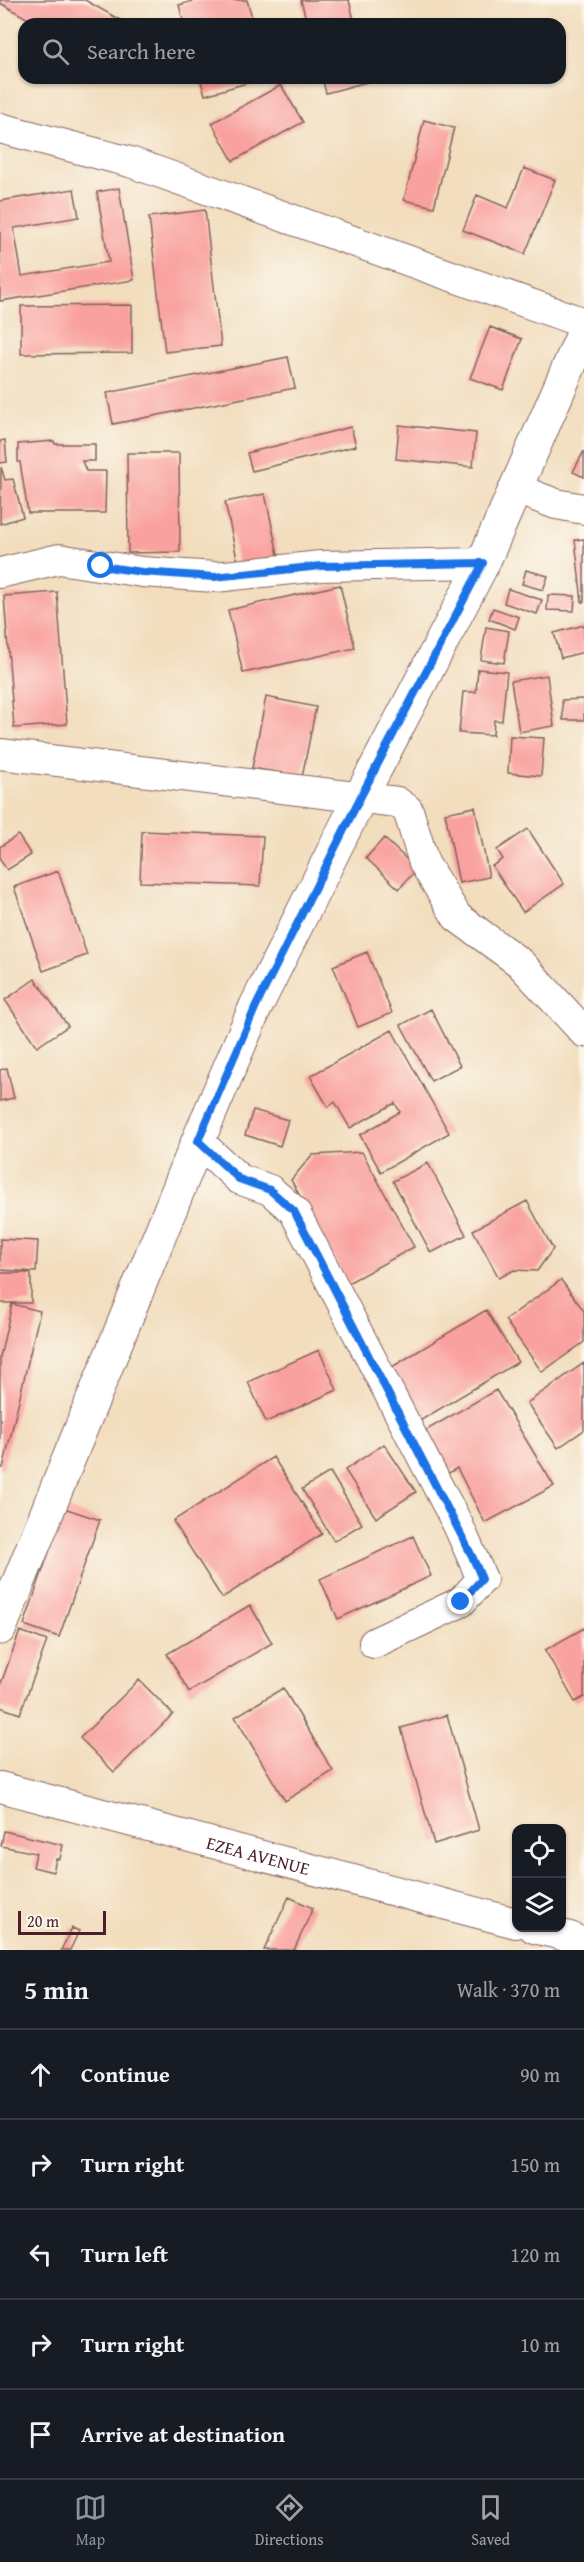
<!DOCTYPE html>
<html lang="en">
<head>
<meta charset="utf-8">
<style>
	:root { --surface:#171b24; --page:#20242c; --text:#f1f3f6; --muted:#9ea1a6; --line:#363941; --accent:#8c9099 }
	body { margin:0; font-family:"Gentium Book Plus",serif; background:var(--page); color:var(--text) }
	.controls { position:absolute; right:18px; bottom:18px; display:grid; overflow:hidden; border-radius:12px; box-shadow:0 2px 4px #0004 }
	.controls button { width:54px; height:54px; display:grid; place-items:center; padding:0; border:0; border-bottom:2px solid var(--line); background:var(--surface); color:var(--text); font:30px sans-serif }
	.scale { position:absolute; left:18px; bottom:15px; width:88px; box-sizing:border-box; padding-left:6px; border:3px solid #4a1f2b; border-top:0; font-size:16px; line-height:21px; white-space:nowrap; color:#4a1f2b; -webkit-text-stroke:4px #fbf7ec; paint-order:stroke }
	.stop { position:absolute; width:18px; height:18px; margin:-14px; border:4px solid #1a73e8; border-radius:50%; background:#fff }
	.stop.end { background:#1a73e8; border-color:#fff; box-shadow:0 2px 6px #0008 }
	.list { margin:0; padding:0; list-style:none }
	h2 { display:flex; justify-content:space-between; align-items:center; height:78px; margin:0; padding:0 24px; font-size:26px }
	h2 small { font-size:20px; font-weight:400; color:var(--muted) }
	.list li { display:grid; grid-template-columns:39px 1fr auto; gap:18px; align-items:center; box-sizing:border-box; height:90px; padding:0 24px; border-top:2px solid var(--line) }
	.list b { display:block; font-size:22px; white-space:nowrap }
	.list em { font-size:20px; font-style:normal; color:var(--muted) }
	.icon { flex:none; width:33px; height:33px; fill:none; stroke:currentColor; stroke-width:2; stroke-linecap:round; stroke-linejoin:round }
	.map { position:relative; flex:none; width:584px; height:1950px; overflow:hidden }
	.search { position:absolute; background:var(--surface); box-shadow:0 2px 4px #0004; left:18px; right:18px; top:18px; height:66px; display:flex; align-items:center; gap:15px; box-sizing:border-box; padding:0 21px; border-radius:18px; color:var(--muted); font-size:22px }
	.sheet { height:528px; background:var(--surface) }
	nav { display:flex; justify-content:space-around; align-items:center; box-sizing:border-box; height:84px; border-top:2px solid var(--line); background:var(--surface); font-size:16px; color:var(--muted) }
	nav a { display:grid; justify-items:center; gap:3px }
	nav .on { color:var(--accent) }
	.map>svg:first-child { display:block }
	.building { fill:#f9a19e }
	.lines { fill:none; stroke-linecap:round; stroke-linejoin:round }
	.minor-casing { stroke:#85625e; stroke-width:32 }
	.major-casing { stroke:#85625e; stroke-width:35 }
	.minor { stroke:#fff; stroke-width:30 }
	.major { stroke:#fff; stroke-width:33 }
	.route { stroke:#1a73e8; stroke-width:8 }
	.labels { text-anchor:middle; dominant-baseline:central; stroke-width:5; stroke-linejoin:round; paint-order:stroke }
	.street-label { font-size:18px; fill:#4a1f2b; stroke:#fbf7ec }
</style>
</head>
<body>
<div class="map">
<svg width="584" height="1950" viewBox="0 0 584 1950">
	<rect width="100%" height="100%" fill="#fbf7ec"/>
	<filter id="ink" filterUnits="userSpaceOnUse"><feTurbulence type="fractalNoise" baseFrequency=".0167" numOctaves="2"/><feDisplacementMap in="SourceGraphic" scale="12" xChannelSelector="R" yChannelSelector="G"/><feConvolveMatrix kernelMatrix="1 2 1 2 8 2 1 2 1" color-interpolation-filters="sRGB"/></filter>
	<filter id="wash" filterUnits="userSpaceOnUse"><feTurbulence type="fractalNoise" baseFrequency=".008" numOctaves="4" result="noise"/><feDisplacementMap in="SourceGraphic" scale="24" xChannelSelector="R" yChannelSelector="G"/><feGaussianBlur stdDeviation="1.35" result="paint"/><feColorMatrix in="noise" values="0 0 0 0 0 0 0 0 0 0 0 0 0 0 0 0 0 1.4 0 .05"/><feComposite in="paint" operator="in"/></filter>
	<g filter="url(#wash)">
		<rect width="100%" height="100%" fill="#f2ddbd"/>
		<g id="blocks">
			<path class="building" d="M0,0H85L122,21L120,24H37L0,3Z
				M196,0H247L254,24H184L179,5Z
				M301,0H349L355,24H307Z
				M200,78H261V79L205,95Z
				M322,78H370L371,81L326,93Z
				M281,85L303,122L233,161L212,123Z
				M424,120L454,128L434,207L404,200Z
				M524,168L555,180L525,254L463,230L477,195L508,208Z
				M119,188L134,280L0,301V201L74,189L79,217L14,228L22,276L109,262L97,192Z
				M205,210L221,346L165,352L149,217Z
				M132,305V353L21,354V306Z
				M490,327L522,339L503,390L470,378Z
				M288,357L295,388L113,424L107,393Z
				M399,425L476,433L473,467L396,459Z
				M351,427L356,446L252,471L247,453Z
				M5,440L7,462L0,463V441Z
				M54,441L55,444H95V461H82L86,471H106L105,513H28L20,462H18V444Z
				M584,451V477L573,472Z
				M127,453H179L180,552L128,553Z
				M1,467L5,480L13,479L23,517L0,524Z
				M265,494L279,559L239,568L225,502Z
				M584,539V602H582L575,540Z
				M526,570L548,576L543,590L522,584Z
				M340,585L355,648L243,673L228,610Z
				M508,589L542,600L537,614L504,603Z
				M57,592L67,724L14,728L4,596Z
				M548,595L575,596L574,611L547,610Z
				M493,608L519,617L515,629L489,619Z
				M584,625V652L561,658L554,633Z
				M486,627L509,631L504,663L481,660Z
				M478,669L507,672L502,721L494,720L493,735L459,733L463,692H476Z
				M547,675L554,726L519,732L511,681Z
				M266,697L316,707L302,777L252,768Z
				M584,699V720H563L562,700Z
				M510,736L544,738L541,776L508,773Z
				M475,807L489,877L459,883L445,813Z
				M528,829L564,884L523,912L492,866L503,859L497,850Z
				M142,831L263,836L260,886L140,882Z
				M18,835L31,855L7,870L0,860V847Z
				M384,838L417,869L399,889L366,858Z
				M58,871L87,955L43,971L14,887Z
				M367,952L392,1013L358,1027L333,966Z
				M35,979L68,1026L37,1047L5,1000Z
				M431,1009L460,1066L431,1081L401,1025Z
				M392,1030L449,1133L381,1172L360,1135L400,1112L395,1103L350,1128L335,1102L328,1107L310,1076Z
				M7,1068L14,1098L0,1101V1070Z
				M253,1110L288,1120L280,1146L245,1135Z
				M362,1152L414,1247L348,1283L291,1180L312,1155Z
				M428,1163L466,1235L431,1253L393,1181Z
				M527,1201L553,1249L537,1271L514,1270L499,1278L473,1230Z
				M0,1239L38,1241L36,1272L0,1270Z
				M0,1273H31V1303H0Z
				M561,1280L584,1311V1342L542,1372L505,1320Z
				M12,1304L40,1311L3,1468H0V1357Z
				M486,1310L518,1362L418,1422L387,1370Z
				M319,1350L337,1390L266,1422L248,1382Z
				M584,1363V1430L558,1448L527,1403Z
				M496,1390L554,1486L485,1523L457,1468L447,1474L423,1432Z
				M384,1444L416,1492L376,1518L345,1470Z
				M273,1457L322,1534L222,1598L173,1521Z
				M330,1472L362,1524L334,1541L302,1489Z
				M64,1508L100,1520L59,1637L24,1625Z
				M413,1536L431,1576L338,1619L320,1579Z
				M250,1605L272,1643L189,1692L167,1654Z
				M584,1628V1697L575,1702L545,1650Z
				M20,1631L47,1641L20,1714L0,1707V1686Z
				M139,1680L173,1714L114,1772L80,1738Z
				M283,1688L333,1771L285,1801L235,1717Z
				M447,1715L479,1830L434,1844L401,1728Z
				M4,1831L63,1845L60,1859H56L53,1872L33,1867L36,1853L1,1846Z
				M289,1897L313,1908L294,1950H264Z
				M72,1928L79,1931L70,1950H61Z"/>
		</g>
	</g>
	<g filter="url(#ink)">
		<use href="#blocks" fill-opacity="0" stroke="#85625e" stroke-width="1.5"/>
		<g class="lines">
			<defs>
				<g id="minor">
					<path d="M0,128L130,162L584,323"/>
					<path d="M516,489L556,504L584,509"/>
					<path d="M0,573L59,559L142,572L215,577L321,566L483,563"/>
					<path d="M0,754L397,802L408,810L424,863L457,917L520,963L584,1032"/>
					<path d="M198,1141L239,1179L270,1190L294,1211L458,1525L482,1579L461,1602L374,1643"/>
					<path id="s1" d="M0,1787L516,1923"/>
					<path d="M534,1928L570,1937L584,1944"/>
				</g>
				<path id="major" d="M0,1628L198,1141L256,1006L360,798L483,563L584,332"/>
			</defs>
			<use href="#minor" class="minor-casing"/>
			<use href="#major" class="major-casing"/>
			<use href="#minor" class="minor"/>
			<use href="#major" class="major"/>
		</g>
	</g>
	<g class="lines" filter="url(#ink)">
		<path class="route" d="M101,566L142,572L214,577L321,566L483,563L360,798L256,1006L198,1141L239,1179L270,1190L294,1211L472,1556L482,1579L461,1602"/>
	</g>
	<g class="labels">
		<g class="street-label">
			<text stroke="none"><textPath href="#s1" startOffset="267">EZEA AVENUE</textPath></text>
		</g>
	</g>
</svg>
<div class="controls">
<button><svg class="icon" aria-label="locate" viewBox="0 0 24 24"><circle cx="12" cy="12" r="6"/><path d="M12 2v4M12 18v4M2 12h4M18 12h4"/></svg></button>
<button><svg class="icon" aria-label="layers" viewBox="0 0 24 24"><path d="M12 4l9 5-9 5-9-5zM3 14l9 5 9-5"/></svg></button>
</div>
<div class="scale">20 m</div>
<div class="stop" style="left:101px;top:566px"></div>
<div class="stop end" style="left:461px;top:1602px"></div>
<div class="search"><svg class="icon" aria-label="search" viewBox="0 0 24 24"><circle cx="10" cy="10" r="6"/><path d="M15 15l6 6"/></svg>Search here</div>
</div>
<section class="sheet">
<h2>5 min<small>Walk · 370 m</small></h2>
<ul class="list">
<li><svg class="icon" aria-label="ahead" viewBox="0 0 24 24"><path d="M12 20V5M6 11l6-6 6 6"/></svg><div><b>Continue</b></div><em>90 m</em></li>
<li><svg class="icon" aria-label="right" viewBox="0 0 24 24"><path d="M7 20v-9h11M14 6l5 5-5 5"/></svg><div><b>Turn right</b></div><em>150 m</em></li>
<li><svg class="icon" aria-label="left" viewBox="0 0 24 24"><path d="M17 20v-9H6M10 6l-5 5 5 5"/></svg><div><b>Turn left</b></div><em>120 m</em></li>
<li><svg class="icon" aria-label="right" viewBox="0 0 24 24"><path d="M7 20v-9h11M14 6l5 5-5 5"/></svg><div><b>Turn right</b></div><em>10 m</em></li>
<li><svg class="icon" aria-label="arrive" viewBox="0 0 24 24"><path d="M6 21V4h12l-3 4 3 4H6"/></svg><div><b>Arrive at destination</b></div></li>
</ul>
</section>
<nav>
<a class="on"><svg class="icon" aria-label="map" viewBox="0 0 24 24"><path d="M3 6l6-2 6 2 6-2v14l-6 2-6-2-6 2zM9 4v14M15 6v14"/></svg>Map</a>
<a><svg class="icon" aria-label="directions" viewBox="0 0 24 24"><path d="M12 3l9 9-9 9-9-9zM9 14v-3h6M13 9l2 2-2 2"/></svg>Directions</a>
<a><svg class="icon" aria-label="saved" viewBox="0 0 24 24"><path d="M7 4h10v16l-5-4-5 4z"/></svg>Saved</a>
</nav>
</body>
</html>
